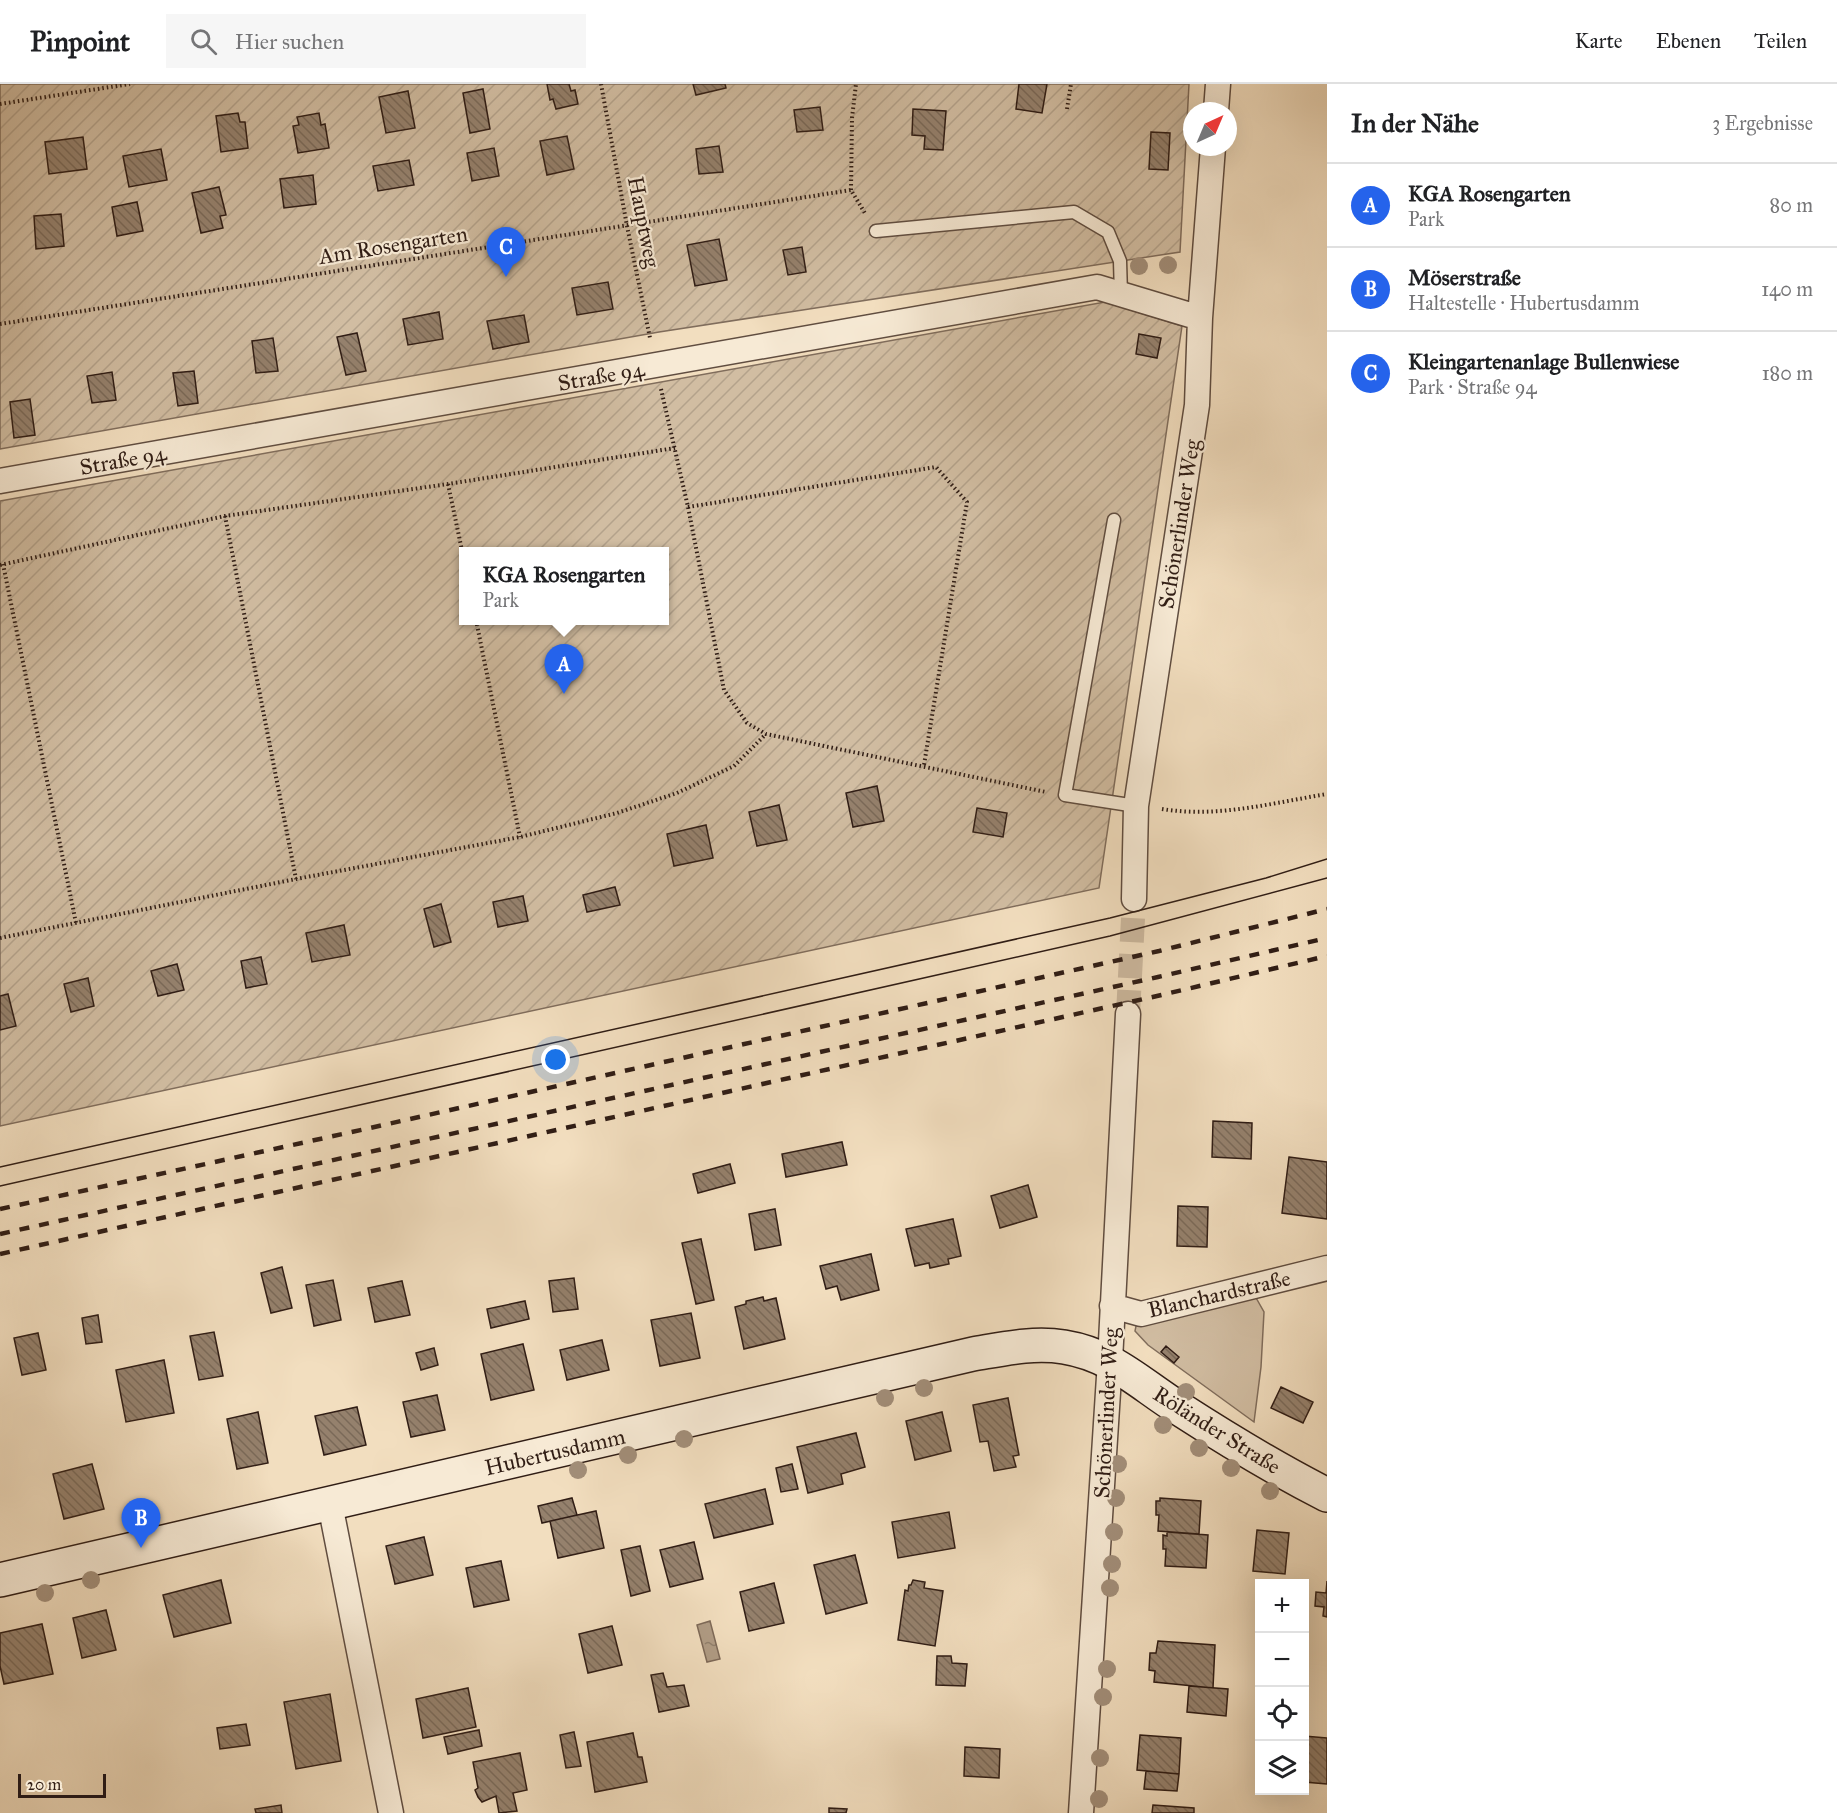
<!DOCTYPE html>
<html lang="de">
<head>
<meta charset="utf-8">
<style>
	:root { --surface:#fff; --page:#f6f6f6; --text:#202124; --muted:#757577; --line:#e0e0e0; --accent:#2563eb }
	body { margin:0; font-family:"IM FELL Great Primer",serif; background:var(--page); color:var(--text) }
	.controls { position:absolute; right:18px; bottom:18px; display:grid; overflow:hidden; border-radius:0px; box-shadow:0 6px 24px #0002 }
	.controls button { width:54px; height:54px; display:grid; place-items:center; padding:0; border:0; border-bottom:2px solid var(--line); background:var(--surface); color:var(--text); font:30px sans-serif }
	.compass { position:absolute; left:1183px; top:18px; width:54px; height:54px; border-radius:50%; background:var(--surface); box-shadow:0 6px 24px #0002; rotate:44deg }
	.scale { position:absolute; left:18px; bottom:15px; width:88px; box-sizing:border-box; padding-left:6px; border:3px solid #301d15; border-top:0; font-size:16px; line-height:21px; white-space:nowrap; color:#301d15; -webkit-text-stroke:4px #f7ead5; paint-order:stroke }
	.you { position:absolute; left:556px; top:976px; width:21px; height:21px; margin:-15px; border:4px solid #fff; border-radius:50%; background:#1a73e8; box-shadow:0 0 0 9px #1a73e833 }
	.badge { display:grid; place-items:center; width:39px; height:39px; border-radius:50%; background:var(--accent); color:#fff; font-size:20px; font-weight:700 }
	.pin { position:absolute; translate:-50% -50px; filter:drop-shadow(0 2px 3px #0008) }
	.pin::after { content:''; position:absolute; top:32px; width:21px; height:18px; background:inherit; clip-path:polygon(0 0,100% 0,50% 100%) }
	.popup { position:absolute; left:459px; top:463px; width:210px; height:78px; box-sizing:border-box; display:grid; place-content:center; border-radius:0px; background:var(--surface); filter:drop-shadow(0 2px 4px #0005); font-size:20px; white-space:nowrap; color:var(--muted) }
	.popup b { font-size:22px; color:var(--text) }
	.popup::after { content:''; position:absolute; left:50%; top:100%; margin-left:-12px; border:12px solid transparent; border-top-color:var(--surface) }
	.list { margin:0; padding:0; list-style:none }
	h2 { display:flex; justify-content:space-between; align-items:center; height:78px; margin:0; padding:0 24px; font-size:26px }
	h2 small { font-size:20px; font-weight:400; color:var(--muted) }
	.list li { display:grid; grid-template-columns:39px 1fr auto; gap:18px; align-items:center; box-sizing:border-box; height:84px; padding:0 24px; border-top:2px solid var(--line) }
	.list b { display:block; font-size:22px; white-space:nowrap }
	.list p { margin:0; font-size:20px; white-space:nowrap; color:var(--muted) }
	.list em { font-size:20px; font-style:normal; color:var(--muted) }
	.icon { flex:none; width:33px; height:33px; fill:none; stroke:currentColor; stroke-width:2; stroke-linecap:round; stroke-linejoin:round }
	.map { position:relative; flex:none; width:1327px; height:1729px; overflow:hidden }
	header { display:flex; align-items:center; gap:36px; box-sizing:border-box; height:84px; padding:0 30px; background:var(--surface); border-bottom:2px solid var(--line) }
	header strong { font-size:28px }
	nav { display:flex; gap:33px; margin-inline-start:auto; font-size:21px }
	.search { width:420px; height:54px; background:var(--page); display:flex; align-items:center; gap:15px; box-sizing:border-box; padding:0 21px; border-radius:0px; color:var(--muted); font-size:22px }
	main { display:flex }
	aside { flex:1; background:var(--surface) }
	.map>svg:first-child { display:block }
	.grass { fill:#d1bda2; stroke:#806d5c; stroke-width:1.5 }
	.garden { fill:url(#garden-furrows); stroke:#806d5c; stroke-width:1.5; fill-rule:evenodd }
	.water { fill:url(#water-ripples); stroke:#7d6958; stroke-width:1.5 }
	.building { fill:url(#building-back-hatch); stroke:#301d15; stroke-width:1.5 }
	.lines { fill:none; stroke-linecap:round; stroke-linejoin:round }
	.street-tunnel { stroke:#cbb79d; stroke-width:24; stroke-dasharray:24 12; stroke-linecap:butt }
	.lane-casing { stroke:#604d40; stroke-width:15 }
	.street-casing { stroke:#604d40; stroke-width:27 }
	.secondary-casing { stroke:#301d15; stroke-width:36 }
	.path { stroke:#301d15; stroke-width:4; stroke-dasharray:1.5 3; stroke-linecap:butt }
	.lane { stroke:#f7ead5; stroke-width:12 }
	.street { stroke:#f7ead5; stroke-width:24 }
	.secondary { stroke:#f7ead5; stroke-width:33 }
	.tram { stroke:#301d15; stroke-width:1.5 }
	.rail { stroke:#301d15; stroke-width:4.5; stroke-dasharray:10 10; stroke-linecap:butt }
	.tree { fill:#a28e79 }
	.labels { text-anchor:middle; dominant-baseline:central; stroke-width:4.5; stroke-linejoin:round; paint-order:stroke }
	.street-label { font-size:22px; fill:#301d15; stroke:#f7ead5 }
</style>
</head>
<body>
<header>
<strong>Pinpoint</strong>
<div class="search"><svg class="icon" aria-label="search" viewBox="0 0 24 24"><circle cx="10" cy="10" r="6"/><path d="M15 15l6 6"/></svg>Hier suchen</div>
<nav><a>Karte</a><a>Ebenen</a><a>Teilen</a></nav>
</header>
<main>
<div class="map">
<svg width="1327" height="1729" viewBox="0 0 1327 1729">
	<defs>
		<pattern id="garden-furrows" width="10" height="10" patternUnits="userSpaceOnUse" patternTransform="scale(1.5)"><rect width="10" height="10" fill="#d1bda2"/><path d="M-1 1l2-2M0 10L10 0M9 11l2-2" fill="none" stroke="#b4a28b"/></pattern>
		<pattern id="water-ripples" width="26" height="14" patternUnits="userSpaceOnUse" patternTransform="scale(1.5)"><rect width="26" height="14" fill="#b09c85"/><path d="M2 4q2-2 4 0t4 0M15 11q2-2 4 0t4 0" fill="none" stroke="#907f6c"/></pattern>
		<pattern id="building-back-hatch" width="6" height="6" patternUnits="userSpaceOnUse" patternTransform="scale(1.5)"><rect width="6" height="6" fill="#95816d"/><path d="M-1 5l2 2M0 0l6 6M5-1l2 2" fill="none" stroke="#7a6958"/></pattern>
	</defs>
	<rect width="100%" height="100%" fill="#f2debf"/>
	<filter id="stains"><feTurbulence type="fractalNoise" baseFrequency=".00333" numOctaves="4"/><feColorMatrix values="0 0 0 0 .2 0 0 0 0 .09 0 0 0 0 .02 0 0 0 .5 -.17"/></filter>
	<radialGradient id="worn" r=".72"><stop offset=".6" stop-color="#630" stop-opacity="0"/><stop offset="1" stop-color="#630" stop-opacity=".3"/></radialGradient>
	<path class="grass" d="M1255,1212L1264,1228L1261,1283L1254,1338L1148,1261L1135,1247L1136,1242Z"/>
	<path class="garden" d="M0,0H1189L1180,168L659,248L0,365Z
		M1105,218L1182,242L1099,804L0,1042V417ZM464,468H664V536H464Z"/>
	<path class="water" d="M710,1537L720,1575L707,1578L697,1541Z"/>
	<path class="building" d="M547,0H569L571,7L575,6L578,20L556,25L553,15L550,16Z
		M693,0H725L726,4L696,11Z
		M1019,0H1047L1042,29L1016,25Z
		M483,5L490,45L470,49L463,9Z
		M408,7L415,44L386,49L379,13Z
		M820,23L823,46L797,48L794,26Z
		M913,25L946,27L943,66L924,65L925,52L912,51Z
		M238,29L240,38H245L248,64L221,68L216,32Z
		M319,29L321,41L325,40L329,64L298,69L293,42L299,41L297,33Z
		M1151,48L1170,49L1168,86L1149,85Z
		M567,52L574,85L547,91L540,57Z
		M83,53L87,85L49,90L45,58Z
		M719,62L723,88L699,90L696,65Z
		M494,64L499,92L472,97L467,69Z
		M161,65L167,96L129,103L123,72Z
		M409,76L414,101L378,107L373,82Z
		M313,91L316,120L284,124L280,95Z
		M219,103L226,131L220,132L223,144L201,149L192,109Z
		M137,118L143,147L117,152L112,123Z
		M61,130L64,162L36,165L34,132Z
		M719,155L727,196L695,202L687,161Z
		M802,163L806,188L788,191L783,166Z
		M608,198L613,225L577,231L572,204Z
		M439,228L443,255L408,261L403,235Z
		M524,231L529,258L493,265L487,237Z
		M357,249L366,287L346,291L337,253Z
		M1139,250L1161,254L1157,274L1136,270Z
		M273,254L278,287L256,289L252,257Z
		M194,287L198,319L178,322L173,289Z
		M112,288L116,316L92,319L87,292Z
		M30,315L35,351L14,354L10,318Z
		M877,702L884,737L853,743L846,709Z
		M779,721L787,756L757,762L749,728Z
		M977,724L1007,729L1003,753L973,748Z
		M706,741L713,774L674,782L667,750Z
		M615,803L620,821L587,828L583,811Z
		M523,812L528,837L498,843L493,818Z
		M441,820L451,858L434,863L424,825Z
		M344,841L350,871L312,878L306,849Z
		M261,873L267,900L246,904L241,877Z
		M177,880L184,906L158,912L151,887Z
		M88,894L94,922L71,928L64,900Z
		M8,910L16,942L0,946V912Z
		M1213,1037L1252,1039L1251,1075L1212,1073Z
		M842,1058L847,1081L786,1093L782,1070Z
		M1289,1073L1327,1078V1135L1282,1129Z
		M730,1080L735,1099L698,1109L693,1090Z
		M1028,1101L1037,1133L1000,1144L991,1112Z
		M1178,1122L1208,1123L1207,1163L1177,1162Z
		M775,1125L781,1161L755,1166L749,1130Z
		M953,1135L961,1172L948,1175L949,1180L930,1184L929,1179L915,1182L906,1145Z
		M701,1155L714,1216L696,1220L682,1159Z
		M871,1170L879,1206L841,1216L837,1202L826,1205L820,1182Z
		M282,1183L292,1224L271,1229L261,1189Z
		M574,1194L578,1225L553,1228L549,1197Z
		M333,1196L341,1236L314,1242L306,1201Z
		M402,1197L410,1231L375,1238L368,1204Z
		M763,1213L764,1217L776,1214L785,1255L744,1265L735,1223L746,1220V1217Z
		M525,1217L529,1235L491,1244L487,1225Z
		M691,1229L700,1274L660,1282L651,1236Z
		M98,1231L102,1258L86,1260L82,1234Z
		M214,1248L223,1292L199,1296L190,1252Z
		M38,1249L46,1286L22,1291L14,1254Z
		M602,1256L609,1286L567,1296L560,1266Z
		M523,1260L534,1306L491,1316L481,1270Z
		M1166,1262L1179,1273L1174,1279L1161,1268Z
		M434,1264L438,1281L421,1286L416,1269Z
		M164,1276L174,1329L126,1338L116,1286Z
		M1281,1303L1313,1318L1303,1339L1271,1324Z
		M437,1311L445,1346L411,1353L403,1318Z
		M1008,1314L1019,1371L1013,1372L1016,1383L994,1387L988,1357L980,1358L973,1321Z
		M357,1323L366,1361L324,1371L315,1332Z
		M258,1328L268,1379L237,1385L227,1335Z
		M942,1328L951,1367L915,1376L906,1337Z
		M856,1349L865,1383L841,1390L843,1400L808,1409L797,1363Z
		M92,1380L104,1425L64,1435L53,1390Z
		M792,1380L798,1405L781,1408L776,1384Z
		M765,1405L773,1440L714,1454L705,1420Z
		M572,1414L577,1431L542,1439L538,1422Z
		M1160,1414L1201,1417L1199,1450L1158,1447L1159,1431H1156V1417H1160Z
		M596,1427L604,1464L558,1474L550,1437Z
		M949,1428L955,1464L898,1474L892,1438Z
		M1257,1446L1289,1449L1285,1490L1253,1487Z
		M1167,1448L1208,1451L1206,1484L1165,1482L1166,1465H1163V1451L1167,1452Z
		M424,1453L433,1491L395,1500L386,1462Z
		M694,1458L703,1495L670,1503L660,1466Z
		M640,1462L650,1507L631,1512L621,1466Z
		M855,1471L867,1519L826,1530L814,1481Z
		M501,1477L509,1516L474,1523L466,1484Z
		M221,1496L231,1539L174,1553L163,1511Z
		M913,1496L925,1498L924,1504L943,1507L935,1562L898,1556L905,1506L908,1507L909,1501H911Z
		M1327,1497V1533L1323,1532L1324,1523L1315,1522L1316,1508L1326,1509Z
		M774,1499L784,1539L749,1547L740,1508Z
		M106,1526L116,1566L82,1574L73,1534Z
		M42,1540L53,1590L4,1600L0,1582V1549Z
		M612,1542L622,1581L588,1589L579,1550Z
		M1158,1557L1215,1561L1213,1604L1154,1598L1155,1587L1149,1586L1150,1569H1156Z
		M937,1572H951L952,1579L967,1580L965,1602L936,1601Z
		M663,1589L667,1603L684,1601L689,1622L659,1628L651,1591Z
		M1189,1602L1228,1605L1226,1632L1187,1628Z
		M468,1604L476,1643L423,1654L416,1615Z
		M330,1610L341,1677L296,1685L284,1618Z
		M246,1640L250,1661L220,1665L217,1644Z
		M479,1646L482,1662L448,1670L444,1653Z
		M574,1648L581,1682L566,1684L560,1651Z
		M633,1649L638,1673H642L647,1698L595,1708L587,1658Z
		M1140,1651L1181,1654L1179,1690L1137,1686Z
		M1304,1652L1327,1654V1700L1304,1698Z
		M965,1663L1000,1665L999,1694L964,1692Z
		M520,1669L527,1706L513,1709L517,1727L499,1729L496,1712L482,1718L478,1713L475,1706L478,1704L473,1678Z
		M1146,1687L1179,1690L1177,1707L1144,1705Z
		M281,1721L282,1729H256L255,1725Z
		M1153,1721L1194,1724V1729H1152Z
		M829,1724L847,1725L846,1729H829Z"/>
	<g class="lines">
		<path class="street-tunnel" d="M1128,930L1134,815"/>
		<defs>
			<path id="lane" d="M876,147L1074,128L1108,148L1120,177L1121,211
				M1114,436L1065,711L1136,722"/>
			<path id="street" d="M1216,27L1218,0
				M0,397L1097,203L1200,234
				M1134,815L1136,722L1197,321L1200,234L1213,63
				M1112,1222L1141,1230L1327,1184
				M330,1420L391,1729
				M1081,1729L1110,1277L1128,930"/>
			<path id="secondary" d="M0,1496L973,1270C1003,1265 1033,1258 1064,1263C1113,1271 1140,1300 1180,1325C1228,1356 1276,1385 1327,1411"/>
		</defs>
		<use href="#lane" class="lane-casing"/>
		<use href="#street" class="street-casing"/>
		<use href="#secondary" class="secondary-casing"/>
		<path class="path" d="M601,0L627,142L650,254
			M0,20L130,0
			M1067,25L1071,0
			M851,106L852,34L856,0
			M0,240L851,106L866,131
			M661,305L688,423L724,606L747,639L766,650L1046,708
			M448,400L464,476
			M688,423L936,383L967,418L924,681
			M225,432L296,795
			M3,480L76,839
			M0,481L225,432L448,400L675,364
			M476,536L520,753
			M1162,725C1218,734 1272,719 1327,710
			M0,854L296,795L520,753L617,729L677,709L734,682L766,650"/>
		<use href="#lane" class="lane"/>
		<use href="#street" class="street"/>
		<use href="#secondary" class="secondary"/>
		<path class="tram" d="M0,1083L1110,834L1266,794L1327,775
			M0,1102L1110,852L1327,794"/>
		<path class="rail" d="M0,1125L370,1044L1159,867L1327,825
			M0,1150L1158,893L1327,854
			M0,1170L1157,912L1327,872"/>
	</g>
	<g class="tree">
		<circle cx="1168" cy="181" r="9"/>
		<circle cx="1139" cy="182" r="9"/>
		<circle cx="924" cy="1304" r="9"/>
		<circle cx="1186" cy="1308" r="9"/>
		<circle cx="885" cy="1314" r="9"/>
		<circle cx="1163" cy="1341" r="9"/>
		<circle cx="684" cy="1355" r="9"/>
		<circle cx="1199" cy="1364" r="9"/>
		<circle cx="628" cy="1371" r="9"/>
		<circle cx="1118" cy="1380" r="9"/>
		<circle cx="1231" cy="1384" r="9"/>
		<circle cx="578" cy="1386" r="9"/>
		<circle cx="1270" cy="1407" r="9"/>
		<circle cx="1116" cy="1414" r="9"/>
		<circle cx="1114" cy="1448" r="9"/>
		<circle cx="1112" cy="1480" r="9"/>
		<circle cx="91" cy="1496" r="9"/>
		<circle cx="1110" cy="1504" r="9"/>
		<circle cx="45" cy="1509" r="9"/>
		<circle cx="1107" cy="1585" r="9"/>
		<circle cx="1103" cy="1613" r="9"/>
		<circle cx="1100" cy="1674" r="9"/>
		<circle cx="1099" cy="1715" r="9"/>
	</g>
	<g class="labels">
		<g class="street-label">
			<text transform="translate(644 138) rotate(79)">Hauptweg</text>
			<text transform="translate(393 161) rotate(-9)">Am Rosengarten</text>
			<text transform="translate(601 292) rotate(-10)">Straße 94</text>
			<text transform="translate(123 376) rotate(-10)">Straße 94</text>
			<text transform="translate(1179 440) rotate(-81)">Schönerlinder Weg</text>
			<text transform="translate(1219 1210) rotate(-13)">Blanchardstraße</text>
			<text transform="translate(1106 1329) rotate(-87)">Schönerlinder Weg</text>
			<text transform="translate(1217 1346) rotate(32)">Röländer Straße</text>
			<text transform="translate(555 1368) rotate(-13)">Hubertusdamm</text>
		</g>
	</g>
	<rect width="100%" height="100%" filter="url(#stains)"/>
	<rect width="100%" height="100%" fill="url(#worn)"/>
</svg>
<div class="controls">
<button>+</button>
<button>−</button>
<button><svg class="icon" aria-label="locate" viewBox="0 0 24 24"><circle cx="12" cy="12" r="6"/><path d="M12 2v4M12 18v4M2 12h4M18 12h4"/></svg></button>
<button><svg class="icon" aria-label="layers" viewBox="0 0 24 24"><path d="M12 4l9 5-9 5-9-5zM3 14l9 5 9-5"/></svg></button>
</div>
<svg class="compass" viewBox="-18 -18 36 36"><path d="M0-13l5 13h-10z" fill="#e53935"/><path d="M0 13l5-13h-10z" fill="#757577"/></svg>
<div class="scale">20 m</div>
<div class="you"></div>
<div class="pin badge" style="left:564px;top:610px">A</div>
<div class="popup"><b>KGA Rosengarten</b>Park</div>
<div class="pin badge" style="left:141px;top:1464px">B</div>
<div class="pin badge" style="left:506px;top:193px">C</div>
</div>
<aside>
<h2>In der Nähe<small>3 Ergebnisse</small></h2>
<ul class="list">
<li><span class="badge">A</span><div><b>KGA Rosengarten</b><p>Park</p></div><em>80 m</em></li>
<li><span class="badge">B</span><div><b>Möserstraße</b><p>Haltestelle · Hubertusdamm</p></div><em>140 m</em></li>
<li><span class="badge">C</span><div><b>Kleingartenanlage Bullenwiese</b><p>Park · Straße 94</p></div><em>180 m</em></li>
</ul>
</aside>
</main>
</body>
</html>
